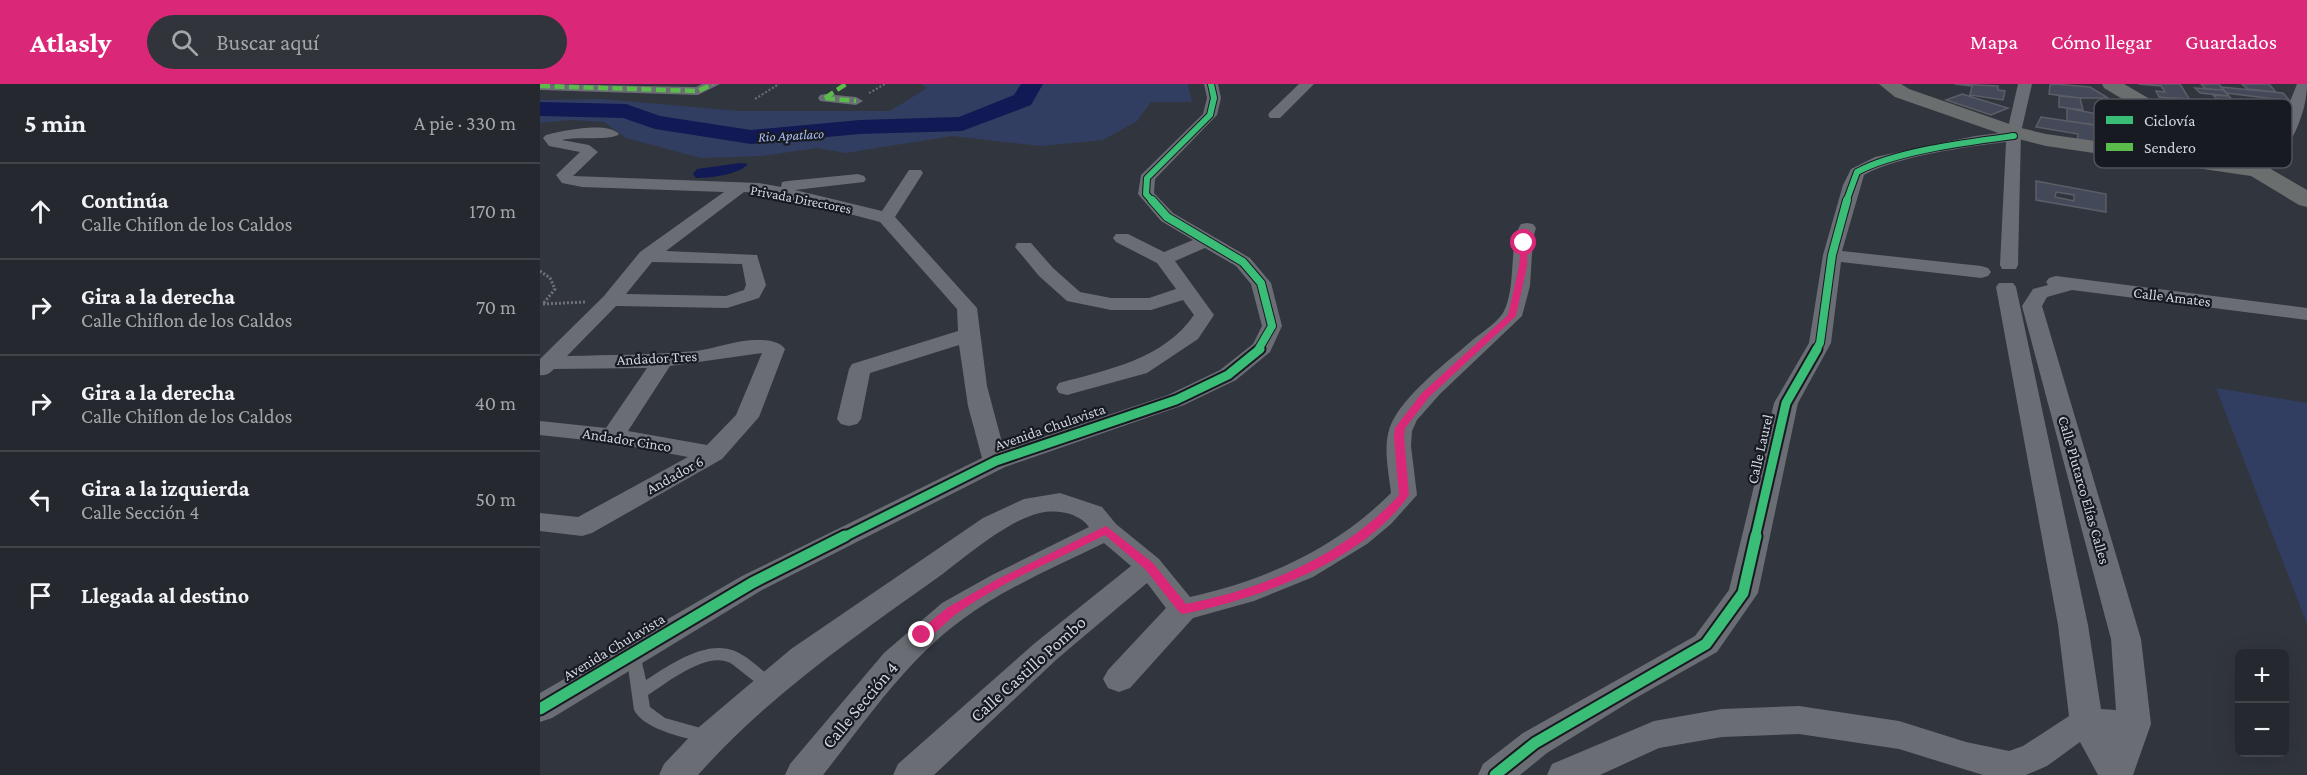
<!DOCTYPE html>
<html lang="es">
<head>
<meta charset="utf-8">
<style>
	:root { --surface:#25282e; --page:#31343a; --text:#f1f3f6; --muted:#a3a6aa; --line:#42444a; --accent:#db2777 }
	body { margin:0; font-family:"Crimson Pro",serif; background:var(--page); color:var(--text) }
	.controls { position:absolute; right:18px; bottom:18px; display:grid; overflow:hidden; border-radius:9px; box-shadow:0 6px 24px #0002 }
	.controls button { width:54px; height:54px; display:grid; place-items:center; padding:0; border:0; border-bottom:2px solid var(--line); background:var(--surface); color:var(--text); font:30px sans-serif }
	.stop { position:absolute; width:18px; height:18px; margin:-14px; border:4px solid #db2777; border-radius:50%; background:#fff }
	.stop.end { background:#db2777; border-color:#fff; box-shadow:0 2px 6px #0008 }
	.list { margin:0; padding:0; list-style:none }
	h2 { display:flex; justify-content:space-between; align-items:center; height:78px; margin:0; padding:0 24px; font-size:26px }
	h2 small { font-size:20px; font-weight:400; color:var(--muted) }
	.list li { display:grid; grid-template-columns:39px 1fr auto; gap:18px; align-items:center; box-sizing:border-box; height:96px; padding:0 24px; border-top:2px solid var(--line) }
	.list b { display:block; font-size:22px; white-space:nowrap }
	.list p { margin:0; font-size:20px; white-space:nowrap; color:var(--muted) }
	.list em { font-size:20px; font-style:normal; color:var(--muted) }
	.icon { flex:none; width:33px; height:33px; fill:none; stroke:currentColor; stroke-width:2; stroke-linecap:round; stroke-linejoin:round }
	.map { position:relative; flex:none; width:1767px; height:691px; overflow:hidden }
	header { display:flex; align-items:center; gap:36px; box-sizing:border-box; height:84px; padding:0 30px; background:var(--accent); color:#fff }
	header strong { font-size:28px }
	nav { display:flex; gap:33px; margin-inline-start:auto; font-size:21px }
	.search { width:420px; height:54px; background:var(--page); display:flex; align-items:center; gap:15px; box-sizing:border-box; padding:0 21px; border-radius:33px; color:var(--muted); font-size:22px }
	main { display:flex }
	aside { flex:1; background:var(--surface) }
	.map>svg:first-child { display:block }
	.green { fill:#323e61 }
	.water { fill:#111a54 }
	.lines { fill:none; stroke-linecap:round; stroke-linejoin:round }
	.river { fill:#111a54; fill-rule:evenodd }
	.building { fill:#44495a; stroke:#5b5e66; stroke-width:1.5; fill-rule:evenodd }
	.path-far1 { stroke:#6f7178; stroke-width:2; stroke-dasharray:2 2; stroke-linecap:butt }
	.path { stroke:#6f7178; stroke-width:3; stroke-dasharray:2 2; stroke-linecap:butt }
	.lane { fill:#6b6d75; fill-rule:evenodd }
	.street { fill:#6b6d75; fill-rule:evenodd }
	.primary { fill:#6b6e6e; fill-rule:evenodd }
	.quiet { stroke:#5cbc4b; stroke-width:4.5; stroke-dasharray:10 4.5; stroke-linecap:butt }
	.cycleway-far3-casing { stroke:#181a22; stroke-width:8 }
	.cycleway-far2-casing { stroke:#181a22; stroke-width:10 }
	.cycleway-far1-casing { stroke:#181a22; stroke-width:13 }
	.cycleway-casing { stroke:#181a22; stroke-width:15 }
	.cycleway-far3 { stroke:#3abd76; stroke-width:6 }
	.cycleway-far2 { stroke:#3abd76; stroke-width:8 }
	.cycleway-far1 { stroke:#3abd76; stroke-width:9 }
	.cycleway { stroke:#3abd76; stroke-width:11 }
	.route { fill:#db2777 }
	.labels { text-anchor:middle; dominant-baseline:central; stroke-width:4.5; stroke-linejoin:round; paint-order:stroke }
	.far-water-label { font-size:14px; font-style:italic; fill:#a9bef7; stroke:#181a22 }
	.far-street-label { font-size:14px; fill:#d1d5e0; stroke:#181a22 }
	.street-label { font-size:15px; fill:#d1d5e0; stroke:#181a22 }
	.near-street-label { font-size:18px; fill:#d1d5e0; stroke:#181a22 }
	.key { fill:#181a22; stroke:#50525b; stroke-width:1.5 }
	.key-label { font-size:16px; fill:#d1d5e0 }
</style>
</head>
<body>
<header>
<strong>Atlasly</strong>
<div class="search"><svg class="icon" aria-label="search" viewBox="0 0 24 24"><circle cx="10" cy="10" r="6"/><path d="M15 15l6 6"/></svg>Buscar aquí</div>
<nav><a>Mapa</a><a>Cómo llegar</a><a>Guardados</a></nav>
</header>
<main>
<aside>
<h2>5 min<small>A pie · 330 m</small></h2>
<ul class="list">
<li><svg class="icon" aria-label="ahead" viewBox="0 0 24 24"><path d="M12 20V5M6 11l6-6 6 6"/></svg><div><b>Continúa</b><p>Calle Chiflon de los Caldos</p></div><em>170 m</em></li>
<li><svg class="icon" aria-label="right" viewBox="0 0 24 24"><path d="M7 20v-9h11M14 6l5 5-5 5"/></svg><div><b>Gira a la derecha</b><p>Calle Chiflon de los Caldos</p></div><em>70 m</em></li>
<li><svg class="icon" aria-label="right" viewBox="0 0 24 24"><path d="M7 20v-9h11M14 6l5 5-5 5"/></svg><div><b>Gira a la derecha</b><p>Calle Chiflon de los Caldos</p></div><em>40 m</em></li>
<li><svg class="icon" aria-label="left" viewBox="0 0 24 24"><path d="M17 20v-9H6M10 6l-5 5 5 5"/></svg><div><b>Gira a la izquierda</b><p>Calle Sección 4</p></div><em>50 m</em></li>
<li><svg class="icon" aria-label="arrive" viewBox="0 0 24 24"><path d="M6 21V4h12l-3 4 3 4H6"/></svg><div><b>Llegada al destino</b></div></li>
</ul>
</aside>
<div class="map">
<svg width="1767" height="691" viewBox="0 0 1767 691">
	<rect width="100%" height="100%" fill="#31353e"/>
	<path class="green" d="M381,0H648L652,18H611L597,37L563,56L501,62L412,52L306,69L277,64L222,72L161,74L86,54L64,38L31,36L0,39V16L61,15L199,27H350L387,4Z
		M1676,304L1767,319V540Z"/>
	<path class="water" d="M200,79L208,80C198,91 170,94 156,94L153,90L157,85Z"/>
	<g class="lines">
		<path class="river" d="M481,0H503L491,21L422,47L320,50L211,60L115,45L83,34L0,32V18L86,20L120,32L211,46L320,36L419,33L474,11Z"/>
	</g>
	<path class="building" d="M1415,0L1458,2V6L1465,7L1463,16L1430,11L1432,2Z
		M1515,0L1550,3L1568,14H1540L1509,10L1510,1Z
		M1598,0H1640L1650,16L1619,13L1616,7L1625,8L1621,2Z
		M1661,0H1679L1684,6L1666,5Z
		M1702,0H1729L1736,8L1708,5Z
		M1681,3L1743,9L1750,17L1686,9Z
		M1655,4L1684,6L1689,12L1660,9Z
		M1422,10L1468,24L1451,31L1406,16Z
		M1673,11L1689,12L1695,19L1679,17Z
		M1519,12L1540,14L1543,26L1519,23Z
		M1633,14L1666,16L1675,24L1685,29H1655Z
		M1527,24L1557,30H1572L1575,32L1577,41H1571L1572,43L1527,37Z
		M1501,33L1567,43L1574,63L1537,57L1538,50L1496,43Z
		M1496,97L1566,110V128L1496,116ZM1516,108L1534,111V117L1515,113Z"/>
	<g class="lines">
		<path class="path-far1" d="M329,9L345,0
			M215,15L239,0"/>
		<path class="path" d="M0,187L10,194L15,205L3,220
			M3,220L45,218"/>
		<path class="lane" d="M1607,42L1647,45L1651,47L1647,49L1610,46H1607Z
			M94,563L99,565L106,596C129,581 166,555 195,567C211,574 223,588 237,598L239,602L237,606L231,608L225,606L192,580C169,565 128,598 108,611L110,623L125,634L175,648L177,653L175,658L169,660C148,654 105,647 94,626L86,569L89,565Z"/>
		<path class="street" d="M0,0L156,3L162,0H180L158,11L0,6Z
			M664,0H678L681,14L677,31L615,95L614,109L633,129L710,174L731,199L742,242L730,268L696,296L644,321L465,383L222,506L12,634L0,638V609L202,492L442,374L428,322L419,261L330,289L321,335L317,340L309,342L301,340L297,335L309,285L312,280L418,247L417,225L340,138L276,121L219,109L204,108L126,167L217,171L226,201L219,214L187,224L76,222L27,272C70,271 113,271 156,267C177,264 199,255 220,256C229,256 240,258 245,265L219,333L182,375L52,449L42,452L0,447V429L38,433L148,373L73,359L0,351V337L66,344L107,284L14,285C10,289 6,292 0,291V275L64,212L100,168L184,108L42,103L22,99L16,91L40,68L9,62L3,54L6,51C22,47 67,37 79,50C73,57 37,52 22,56L49,61L58,68L33,92L219,99L241,103L242,98L248,97L318,90L324,92L326,95L324,98L255,106L342,127L369,86H381L383,89L355,133L437,224L447,302L464,366L628,311L680,286L713,260L722,242L711,200L696,182L665,164L635,177L674,231L658,255L607,289L527,311L519,309L516,304L519,299C567,286 624,275 654,231L643,216L611,226H571L527,217L499,192L475,163L477,159H491L513,184L540,208L571,214H609L636,205L617,179L576,158L573,154L576,150H588L624,168L653,156L621,137L598,110L601,91L663,30L667,14ZM112,178L202,180L206,201L204,206L186,212L86,210ZM222,269L196,331L167,361L88,347L130,282Z
			M759,0H774L740,34H730L728,31L730,28Z
			M1478,0H1492L1481,48L1478,181L1476,185H1462L1460,181L1466,58C1426,63 1358,72 1324,91L1302,167L1441,182L1448,184L1451,188L1448,192L1441,194L1301,178L1291,259L1258,319L1218,509L1177,568L1094,615L1007,669L980,691H938L943,680L983,649L1155,552L1189,506L1234,319L1269,259L1283,171L1303,101L1311,85L1335,73L1435,52L1467,48Z
			M1757,0H1767C1767,32 1748,68 1726,90H1714L1712,87L1734,58Z
			M285,10L316,13L323,17L316,21L280,17L278,14L280,11Z
			M987,139L993,140L996,144L993,154L990,202L982,232L900,310L877,336L872,347L871,362L877,411L851,440L827,460L773,493L714,517L653,534L590,604L579,608L568,604L563,595L568,586L626,524L607,499L517,575L394,691H353L358,680L495,559L591,482L564,459C517,482 465,504 423,535C367,575 325,638 283,691H245L250,680L344,569L402,519L452,491L549,443C539,429 517,425 500,429C469,436 429,470 404,489C317,551 229,611 158,691H119L124,680L159,643L251,565L443,434L484,415L520,409L562,423L576,440L619,475L650,513C726,496 795,465 851,409C849,390 844,369 848,350C854,318 905,280 929,259C939,250 956,240 963,229C977,205 968,159 981,140Z
			M1516,192L1767,224V236L1532,206L1507,213L1502,222L1601,555L1611,640L1593,691H1558L1540,658L1507,682L1486,691H1443L1359,665L1259,650L1182,653L1119,664L1060,691H1007L1012,680L1114,637L1182,625L1259,622L1359,637L1426,658L1469,667L1483,662L1529,632L1518,541L1456,203L1459,199H1473L1476,203L1548,541L1561,625L1576,626L1571,555L1482,222L1493,205L1508,201L1506,198L1509,194Z"/>
		<path class="primary" d="M1339,0H1361L1369,5L1481,44L1506,50L1682,75L1564,4L1562,0H1584L1767,106V123L1759,121L1711,92L1506,62L1467,52L1355,13Z"/>
		<path class="quiet" d="M0,2L158,7L173,0
			M285,14L316,17
			M285,14L306,0"/>
		<defs>
			<path id="cycleway-far3" d="M613,118L606,110L607,94L670,31L674,14L671,0
				M1306,118L1317,88C1355,67 1429,58 1474,52"/>
			<path id="cycleway-far2" d="M612,116L627,133L703,178L721,199L732,242L718,266
				M1276,266L1280,259L1292,171L1307,116"/>
			<path id="cycleway-far1" d="M302,454L456,377L636,316L688,291L720,265
				M1215,454L1246,319L1277,265"/>
			<path id="cycleway" d="M0,625L212,499L305,452
				M955,691L995,659L1166,560L1203,509L1216,452"/>
		</defs>
		<use href="#cycleway-far3" class="cycleway-far3-casing"/>
		<use href="#cycleway-far2" class="cycleway-far2-casing"/>
		<use href="#cycleway-far1" class="cycleway-far1-casing"/>
		<use href="#cycleway" class="cycleway-casing"/>
		<use href="#cycleway-far3" class="cycleway-far3"/>
		<use href="#cycleway-far2" class="cycleway-far2"/>
		<use href="#cycleway-far1" class="cycleway-far1"/>
		<use href="#cycleway" class="cycleway"/>
	</g>
	<path class="route" d="M984,157L988,159L987,182L976,232L889,313L865,344L864,353L869,411C822,478 720,514 643,530L639,528L605,485L565,451C516,476 460,498 415,531C405,538 390,558 378,555L376,551L378,548L407,524L458,495L566,442L613,479L646,520C724,505 805,471 859,411L854,353L855,344L882,309L968,231L979,182L981,159Z"/>
	<g class="labels">
		<g class="far-water-label">
			<text transform="translate(251 51) rotate(-3)">Rio Apatlaco</text>
		</g>
		<g class="far-street-label">
			<text transform="translate(261 115) rotate(11)">Privada Directores</text>
		</g>
		<g class="street-label">
			<text transform="translate(1632 213) rotate(7)">Calle Amates</text>
			<text transform="translate(117 274) rotate(-3)">Andador Tres</text>
			<text transform="translate(510 343) rotate(-19)">Avenida Chulavista</text>
			<text transform="translate(87 356) rotate(9)">Andador Cinco</text>
			<text transform="translate(1220 365) rotate(-77)">Calle Laurel</text>
			<text transform="translate(135 391) rotate(-29)">Andador 6</text>
			<text transform="translate(1544 406) rotate(74)">Calle Plutarco Elías Calles</text>
			<text transform="translate(74 563) rotate(-31)">Avenida Chulavista</text>
		</g>
		<g class="near-street-label">
			<text transform="translate(488 585) rotate(-42)">Calle Castillo Pombo</text>
			<text transform="translate(320 621) rotate(-50)">Calle Sección 4</text>
		</g>
	</g>
	<rect x="1554" y="15" width="198" height="69" rx="9" class="key"/>
	<rect x="1566" y="32" width="27" height="8" fill="#3abd76"/>
	<rect x="1566" y="59" width="27" height="8" fill="#5cbc4b"/>
	<g class="key-label">
		<text x="1604" y="42">Ciclovía</text>
		<text x="1604" y="69">Sendero</text>
	</g>
</svg>
<div class="controls">
<button>+</button>
<button>−</button>
</div>
<div class="stop" style="left:984px;top:159px"></div>
<div class="stop end" style="left:382px;top:551px"></div>
</div>
</main>
</body>
</html>
